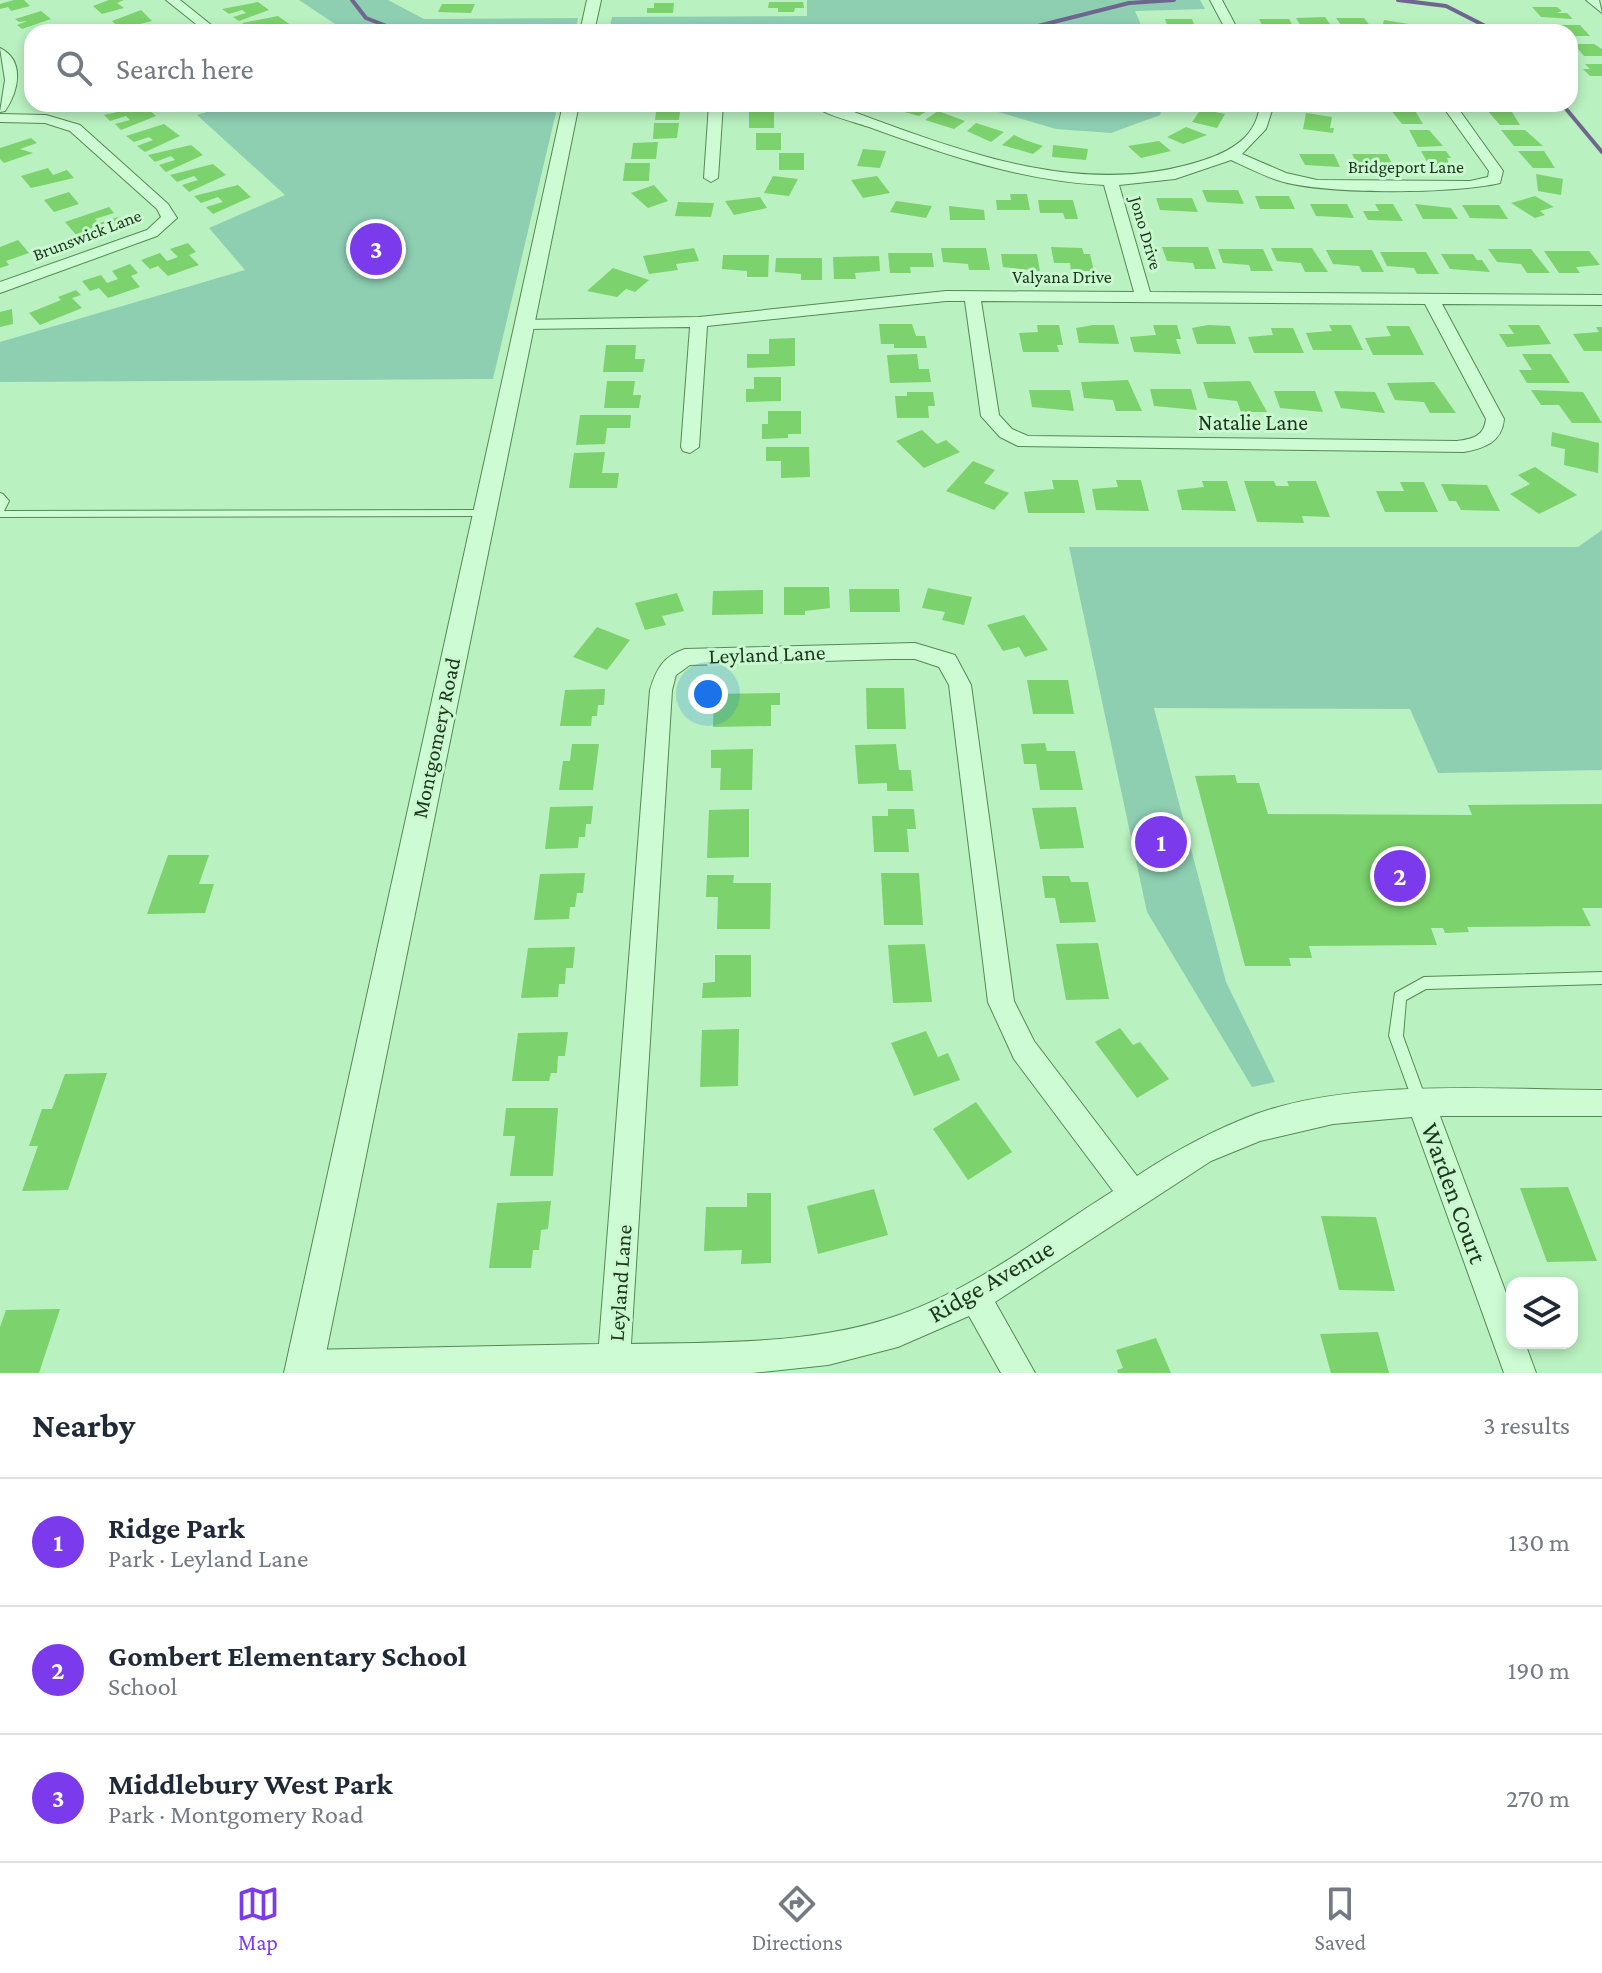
<!DOCTYPE html>
<html lang="en">
<head>
<meta charset="utf-8">
<style>
	:root { --surface:#fff; --page:#f6f6f7; --text:#1f2937; --muted:#747a83; --line:#e0e1e3; --accent:#7c3aed }
	body { margin:0; font-family:"Crimson Pro",serif; background:var(--page); color:var(--text) }
	.controls { position:absolute; right:24px; bottom:24px; display:grid; overflow:hidden; border-radius:16px; box-shadow:0 4px 12px #0003 }
	.controls button { width:72px; height:72px; display:grid; place-items:center; padding:0; border:0; border-bottom:2px solid var(--line); background:var(--surface); color:var(--text); font:40px sans-serif }
	.you { position:absolute; left:708px; top:694px; width:28px; height:28px; margin:-20px; border:6px solid #fff; border-radius:50%; background:#1a73e8; box-shadow:0 0 0 12px #1a73e833 }
	.badge { display:grid; place-items:center; width:52px; height:52px; border-radius:50%; background:var(--accent); color:#fff; font-size:26px; font-weight:700 }
	.pin { position:absolute; translate:-50% -50%; border:4px solid #fff; box-shadow:0 2px 8px #0006 }
	.list { margin:0; padding:0; list-style:none }
	h2 { display:flex; justify-content:space-between; align-items:center; height:104px; margin:0; padding:0 32px; font-size:34px }
	h2 small { font-size:26px; font-weight:400; color:var(--muted) }
	.list li { display:grid; grid-template-columns:52px 1fr auto; gap:24px; align-items:center; box-sizing:border-box; height:128px; padding:0 32px; border-top:2px solid var(--line) }
	.list b { display:block; font-size:30px; white-space:nowrap }
	.list p { margin:0; font-size:26px; white-space:nowrap; color:var(--muted) }
	.list em { font-size:26px; font-style:normal; color:var(--muted) }
	.icon { flex:none; width:44px; height:44px; fill:none; stroke:currentColor; stroke-width:2; stroke-linecap:round; stroke-linejoin:round }
	.map { position:relative; flex:none; width:1602px; height:1373px; overflow:hidden }
	.search { position:absolute; background:var(--surface); box-shadow:0 4px 12px #0003; left:24px; right:24px; top:24px; height:88px; display:flex; align-items:center; gap:20px; box-sizing:border-box; padding:0 28px; border-radius:24px; color:var(--muted); font-size:30px }
	.sheet { height:488px; background:var(--surface) }
	nav { display:flex; justify-content:space-around; align-items:center; box-sizing:border-box; height:112px; border-top:2px solid var(--line); background:var(--surface); font-size:22px; color:var(--muted) }
	nav a { display:grid; justify-items:center; gap:4px }
	nav .on { color:var(--accent) }
	.map>svg:first-child { display:block }
	.green { fill:#8ecfb2 }
	.lines { fill:none; stroke-linecap:round; stroke-linejoin:round }
	.stream { stroke:#6e668f; stroke-width:4 }
	.building { fill:#7cd26c }
	.service-casing { stroke:#558953; stroke-width:2 }
	.minor-casing { stroke:#558953; stroke-width:2 }
	.tertiary-casing { stroke:#558953; stroke-width:2 }
	.service { fill:#cdfcd4; fill-rule:evenodd }
	.minor { fill:#cdfcd4; fill-rule:evenodd }
	.tertiary { fill:#cdfcd4; fill-rule:evenodd }
	.labels { text-anchor:middle; dominant-baseline:central; stroke-width:6; stroke-linejoin:round; paint-order:stroke }
	.far-street-label { font-size:18px; fill:#1c3619; stroke:#caf8d1 }
	.street-label { font-size:22px; fill:#1c3619; stroke:#caf8d1 }
	.near-street-label { font-size:26px; fill:#1c3619; stroke:#caf8d1 }
</style>
</head>
<body>
<div class="map">
<svg width="1602" height="1373" viewBox="0 0 1602 1373">
	<rect width="100%" height="100%" fill="#baf1c1"/>
	<path class="green" d="M299,0H388L424,19L578,18L575,32H347Z
		M807,0H1200L1205,9L1135,11L1144,32H609L612,17L807,16Z
		M233,104H558L493,379L0,382V342L245,270L209,228L285,195L197,115Z
		M971,104H1163L1160,115L1111,133L1056,129Z
		M1602,530V770L1438,773L1410,709L1154,708L1226,982L1275,1082L1252,1087L1147,912L1069,547H1578Z"/>
	<g class="lines">
		<path class="stream" d="M352,0L366,18L402,32
			M1398,0L1446,6L1497,32
			M893,32L1030,28L1129,3L1174,0
			M1562,104L1602,152"/>
	</g>
	<path class="building" d="M14,0H24L30,6L11,11L8,7L0,9V4Z
		M109,0H124L117,3L124,8L102,14L93,6Z
		M258,2L269,10L239,21L233,17L246,13L242,10L229,14L222,9Z
		M769,2H803L804,8H795L794,12H778V8H768Z
		M654,3H674L673,13H647V8H654Z
		M442,4H475L471,13L438,12Z
		M1532,7H1557L1562,11L1557,13H1567L1573,19L1541,17Z
		M141,10L152,21L120,29L112,21Z
		M41,11L51,19L22,29L17,25L27,21L19,22L15,19Z
		M278,16L292,26L273,32L263,24L249,28L242,23Z
		M1325,17L1332,27L1302,28L1296,18Z
		M1336,18H1364L1371,27L1341,25Z
		M1165,19H1192L1196,29H1175L1173,25H1167Z
		M1259,19H1289L1294,28L1263,27Z
		M1384,20L1415,25L1413,32L1382,28Z
		M1553,25H1580L1590,36H1570V32H1559Z
		M1574,44H1594L1602,49V56H1584Z
		M1585,64H1602V76H1590L1583,69H1590Z
		M657,104H681L679,120H655Z
		M896,104H915L930,109L919,116L890,108Z
		M145,106L156,116L121,130L115,124L130,120L126,116L110,121L104,115Z
		M1201,109L1225,114L1217,128L1192,122Z
		M1390,109H1414L1423,124H1402Z
		M1486,109H1510L1520,125H1500Z
		M938,111L949,115L965,121L954,129L925,120Z
		M749,112H774V128H749Z
		M1306,113L1332,117L1330,128H1334L1333,133L1303,129Z
		M654,123H679L677,138L653,139Z
		M976,123L1004,132L991,142L967,131Z
		M164,124L180,136L145,152L137,146L153,140L149,137L134,142L126,136Z
		M1186,127L1207,135L1183,144L1167,137Z
		M1409,130H1429L1443,146L1418,147Z
		M1501,130H1525L1543,146H1514Z
		M756,133H781V150H756Z
		M1014,135L1025,140L1043,146L1033,154L1002,145Z
		M31,138L37,143L20,149L33,153L4,163L0,159V148Z
		M1159,141L1171,151L1141,158L1128,146Z
		M658,142L656,159H631L633,143Z
		M191,145L203,155L166,172L159,165L175,160L171,156L155,162L148,155Z
		M1053,145L1088,149L1086,160L1052,157Z
		M863,149L886,151L880,168L857,166Z
		M1421,151H1446L1451,158H1447L1450,167H1430Z
		M1518,151H1544L1555,168H1533Z
		M779,153H804V170H779Z
		M1299,154H1334L1340,167L1305,165Z
		M1352,154H1387L1394,167H1359Z
		M625,163H650L649,181H623Z
		M213,164L226,175L189,192L182,185L198,180L194,176L177,182L170,175Z
		M48,168L53,175L67,170L74,178L31,188L21,176Z
		M1536,174L1563,179L1561,195L1538,191Z
		M773,176L798,179L789,196L764,193Z
		M877,176L890,193L863,198L851,180Z
		M238,185L251,197L213,214L206,207L223,202L218,197L201,203L194,196Z
		M654,185L668,201L648,208L631,193Z
		M1202,190H1238L1244,204L1207,202Z
		M69,192L79,204L54,212L44,200Z
		M1010,194H1027L1030,210H997L996,200H1011Z
		M1255,196H1289L1295,209H1260Z
		M1535,196L1554,207L1540,211L1545,215L1535,218L1511,203Z
		M760,197L767,208L734,215L725,201Z
		M1156,198H1192L1198,212L1160,210Z
		M1038,200H1073L1078,219H1065L1063,213H1040Z
		M896,201L932,206L926,218L890,212Z
		M678,202L714,203L711,217L675,216Z
		M1310,204H1347L1354,218L1316,216Z
		M1375,204H1393L1403,221L1368,220L1363,211H1379Z
		M1415,204L1451,208L1458,219H1423Z
		M1462,205H1499L1508,219L1470,218Z
		M949,206L984,210L985,220H950Z
		M109,207L114,213L95,219L99,223L118,217L124,224L77,236L65,222Z
		M18,240L29,253L6,261L9,265L0,268V247Z
		M188,243L196,252L189,255L199,265L168,276L158,266L150,269L141,260L160,253L167,261L178,257L170,249Z
		M1051,247L1082,248L1084,254H1090L1094,271H1071L1070,263H1054Z
		M1162,247H1208L1216,269H1195L1193,263L1167,261Z
		M694,248L699,261L676,264L678,270L649,274L643,256Z
		M941,248H986L990,270H969L968,264L943,262Z
		M1271,248H1312L1328,272H1305L1301,263L1277,261Z
		M1218,249H1263L1273,271H1251L1249,265L1223,263Z
		M1488,249H1531L1550,273H1527L1521,264L1497,262Z
		M1326,250H1372L1384,272H1362L1359,266L1333,264Z
		M1544,251H1589L1600,265L1576,267L1580,273H1559Z
		M1380,252H1426L1439,274H1417L1414,268L1387,266Z
		M888,253H932L934,267H910L911,273H890Z
		M1001,254H1037L1040,271L1003,267Z
		M1441,254H1473L1477,260H1482L1490,272L1450,269Z
		M723,255H769L768,277H747V271L722,269Z
		M879,256L880,271L855,273L856,279H834L833,257Z
		M776,258H822V280H801V274L775,272Z
		M130,264L138,273L131,276L140,287L108,298L99,288L90,291L82,281L101,275L107,283L118,279L112,271Z
		M613,268L649,280L635,292L626,289L617,297L587,291Z
		M76,290L81,295L72,298L82,308L40,325L29,313L61,300L58,297Z
		M12,309L13,324L0,327V312Z
		M879,324H912L916,336H925L927,348H894V344H881Z
		M1037,325H1059L1063,345H1057L1059,352H1023L1019,333L1038,332Z
		M1093,325H1114L1119,344L1079,343L1076,328Z
		M1153,325H1177L1181,339H1176L1181,354L1134,352L1130,337L1156,335Z
		M1208,325L1230,326L1236,344H1197L1192,328Z
		M1329,325H1351L1363,350H1313L1306,333L1332,331Z
		M1508,325H1539L1551,344L1507,347L1499,334H1514Z
		M1386,326H1409L1424,355H1373L1365,338L1391,336Z
		M1596,327H1602V351H1584L1573,334L1599,332Z
		M1271,328H1293L1304,353H1254L1248,337L1273,335Z
		M795,338V366L747,368V354H769V339Z
		M606,345H636L635,359H645L643,372H603Z
		M917,354L919,369H929L931,382L890,383L887,355Z
		M1522,354H1551L1570,383H1527L1519,370H1532Z
		M754,377H781V401L746,402V389H754Z
		M1128,380L1142,411H1116L1113,400L1084,398L1081,382Z
		M607,381H635L633,395H641L639,408H604Z
		M1250,381L1267,412H1241L1237,401L1208,398L1203,382Z
		M1434,382L1456,413H1430L1424,402L1395,400L1387,383Z
		M1150,389H1191L1197,410L1154,406Z
		M1029,390H1070L1074,411L1032,407Z
		M1531,390L1583,392L1602,423H1572L1559,405H1541Z
		M1274,391H1315L1323,412L1280,408Z
		M1334,391L1375,392L1385,413L1341,408Z
		M907,392H933L935,406H928L929,418H897L895,396H907Z
		M768,411H801V434H788V438L762,439V424H768Z
		M580,415H631L630,428H607L605,444L576,445Z
		M922,430L937,444L946,440L960,452L924,468L896,441Z
		M1552,432L1599,443L1598,473L1564,465L1565,449L1551,446Z
		M766,447H809L810,477L781,478V461H766Z
		M605,452L602,473H619L617,488H569L574,453Z
		M973,461L995,470L984,483L1009,493L994,510L946,491Z
		M1535,467L1577,495L1539,514L1510,494L1530,484L1518,475Z
		M1052,480H1078L1085,513H1028L1024,492L1054,489Z
		M1116,480H1141L1149,511L1096,510L1092,489L1118,487Z
		M1202,481H1227L1236,511L1182,510L1177,490L1204,487Z
		M1244,481H1274L1276,486H1289L1287,481H1316L1330,517L1302,516L1304,523L1257,522Z
		M1400,482H1424L1438,512H1385L1376,491H1404Z
		M1441,484L1487,485L1500,511L1461,510L1456,501H1449Z
		M784,587H829L830,608L805,611V615H784Z
		M928,588L972,597L964,625L942,620L945,612L922,608Z
		M849,589H899L900,612H850Z
		M763,590V614L712,615L713,591Z
		M677,593L684,611L662,616L666,625L645,630L635,603Z
		M1024,615L1048,650L1025,657L1019,647L1003,651L987,625Z
		M597,627L630,640L607,670L573,657Z
		M1027,680H1068L1074,714H1033Z
		M866,688H904L906,729H867Z
		M605,689L604,705H598L597,716H592L591,726H560L565,690Z
		M780,693V705H771V726L713,727L714,694Z
		M1045,743L1047,751H1075L1083,790H1040L1036,764H1024L1021,744Z
		M572,744H599L593,790H559L563,761H570Z
		M896,744L899,770H911L913,791H887V783L858,784L855,745Z
		M753,749L752,790H720L721,768H711V750Z
		M1235,775L1237,783H1259L1268,814L1472,815L1468,805L1602,804V908H1582L1591,926L1467,927L1469,932L1445,933L1443,928H1431L1437,945L1309,946L1312,958H1289L1291,966H1245L1195,776Z
		M593,806L591,824H586L585,837H579L578,848L545,849L550,807Z
		M1076,807L1084,848L1040,849L1032,808Z
		M749,809V857L707,858L709,810Z
		M888,809H914L916,829H907L909,852H874L872,816H888Z
		M168,855H209L199,884H214L205,913L147,914Z
		M585,873L583,893H577L575,907H570L569,919L534,920L540,874Z
		M881,873H919L923,925H884Z
		M707,875H734L733,883H771L770,929H717L718,897H706Z
		M1042,876H1069L1071,882H1088L1096,922L1060,923L1055,898H1045Z
		M1098,943L1109,999L1066,1000L1056,944Z
		M925,944L932,1002L893,1003L888,945Z
		M575,947L573,968H566L565,984H559L558,997L521,998L528,948Z
		M715,955H751V997L702,998L703,983L715,982Z
		M1120,1028L1133,1045L1140,1042L1169,1079L1137,1098L1095,1042Z
		M739,1029L738,1086L700,1087L702,1030Z
		M926,1031L938,1057L948,1053L960,1080L914,1096L891,1043Z
		M568,1032L565,1056H558L557,1073H551L549,1081H512L518,1033Z
		M107,1073L68,1190L22,1191L38,1146H29L42,1109H52L65,1074Z
		M976,1102L1012,1152L968,1180L933,1129Z
		M506,1108H558L553,1176H510L515,1136H503Z
		M1568,1187L1597,1261L1547,1262L1520,1188Z
		M874,1189L888,1235L818,1254L807,1206Z
		M747,1193H771V1263L741,1264L742,1250L704,1251L706,1207H747Z
		M551,1201L548,1229L541,1230L539,1250H533L531,1268H489L497,1203Z
		M1321,1216L1376,1217L1395,1291L1339,1290Z
		M60,1309L39,1373H0V1327L6,1310Z
		M1378,1332L1389,1373H1331L1320,1334Z
		M1156,1338L1171,1373H1118L1117,1370L1123,1368L1116,1350Z"/>
	<g class="lines">
		<defs>
			<path id="service" d="M0,493L3,494L9,501L4,511L484,510L489,513L484,516L0,517Z
				M1602,972V984L1426,989L1406,1000L1403,1036L1427,1102L1425,1107L1420,1109L1415,1107L1389,1036L1395,993L1424,977Z"/>
			<path id="minor" d="M166,0H180L220,32H206Z
				M1210,0H1222L1239,32H1227Z
				M1586,0H1599L1602,13Z
				M0,48C26,61 18,92 5,111L0,112L5,80Z
				M709,104H723L718,178L711,182L704,178Z
				M812,104H832C951,147 1077,202 1204,160C1232,151 1257,136 1260,104H1274L1266,129L1242,154L1286,173L1317,180L1470,181L1488,177L1489,171L1441,104H1455L1503,171L1500,183C1455,194 1321,195 1277,180C1262,175 1246,167 1231,160L1175,179L1119,185L1150,292L1602,295V305L1442,304L1504,419C1502,442 1485,448 1464,452L1018,446L1000,437L981,416L965,301H946L707,326L699,447L690,453L683,451L681,447L690,327L524,329L518,328L516,324L518,320L699,317L946,291L1134,292L1104,185C1022,181 946,155 869,127C852,121 826,116 812,104ZM981,301L1425,304L1486,419C1484,436 1473,439 1457,441L1028,436L1012,429L999,415Z
				M0,114L46,115L80,125L168,204L177,218L157,236L0,293V282L147,230L161,217L157,209L70,131L45,123L0,122Z
				M915,643L955,655L971,685L1014,1001L1034,1041L1137,1176C1175,1151 1213,1130 1256,1114C1357,1078 1495,1090 1602,1090V1116H1440L1512,1309V1343H1525L1536,1373H1504L1412,1117L1333,1124L1260,1141L1211,1161L995,1302L1035,1373H1001L969,1316L898,1347L828,1365L752,1373H292L289,1366L294,1355L305,1350L599,1344L650,690C656,670 663,656 685,649ZM892,659H915L939,667L949,685L988,1002L1014,1059L1113,1191C1043,1235 975,1289 896,1316C812,1345 719,1342 631,1344L672,690L676,675L690,665Z"/>
			<path id="tertiary" d="M587,0H601L594,32H580Z
				M563,104H579L322,1373H284Z"/>
		</defs>
		<use href="#service" class="service-casing"/>
		<use href="#minor" class="minor-casing"/>
		<use href="#tertiary" class="tertiary-casing"/>
		<use href="#service" class="service"/>
		<use href="#minor" class="minor"/>
		<use href="#tertiary" class="tertiary"/>
	</g>
	<g class="labels">
		<g class="far-street-label">
			<text x="1406" y="167">Bridgeport Lane</text>
			<text transform="translate(1146 233) rotate(74)">Jono Drive</text>
			<text transform="translate(87 235) rotate(-21)">Brunswick Lane</text>
			<text x="1062" y="277">Valyana Drive</text>
		</g>
		<g class="street-label">
			<text x="1253" y="422">Natalie Lane</text>
			<text transform="translate(767 654) rotate(-2)">Leyland Lane</text>
			<text transform="translate(436 738) rotate(-78)">Montgomery Road</text>
			<text transform="translate(620 1283) rotate(-86)">Leyland Lane</text>
		</g>
		<g class="near-street-label">
			<text transform="translate(1454 1193) rotate(70)">Warden Court</text>
			<text transform="translate(991 1281) rotate(-30)">Ridge Avenue</text>
		</g>
	</g>
</svg>
<div class="controls">
<button><svg class="icon" aria-label="layers" viewBox="0 0 24 24"><path d="M12 4l9 5-9 5-9-5zM3 14l9 5 9-5"/></svg></button>
</div>
<div class="you"></div>
<div class="pin badge" style="left:1161px;top:842px">1</div>
<div class="pin badge" style="left:1400px;top:876px">2</div>
<div class="pin badge" style="left:376px;top:249px">3</div>
<div class="search"><svg class="icon" aria-label="search" viewBox="0 0 24 24"><circle cx="10" cy="10" r="6"/><path d="M15 15l6 6"/></svg>Search here</div>
</div>
<section class="sheet">
<h2>Nearby<small>3 results</small></h2>
<ul class="list">
<li><span class="badge">1</span><div><b>Ridge Park</b><p>Park · Leyland Lane</p></div><em>130 m</em></li>
<li><span class="badge">2</span><div><b>Gombert Elementary School</b><p>School</p></div><em>190 m</em></li>
<li><span class="badge">3</span><div><b>Middlebury West Park</b><p>Park · Montgomery Road</p></div><em>270 m</em></li>
</ul>
</section>
<nav>
<a class="on"><svg class="icon" aria-label="map" viewBox="0 0 24 24"><path d="M3 6l6-2 6 2 6-2v14l-6 2-6-2-6 2zM9 4v14M15 6v14"/></svg>Map</a>
<a><svg class="icon" aria-label="directions" viewBox="0 0 24 24"><path d="M12 3l9 9-9 9-9-9zM9 14v-3h6M13 9l2 2-2 2"/></svg>Directions</a>
<a><svg class="icon" aria-label="saved" viewBox="0 0 24 24"><path d="M7 4h10v16l-5-4-5 4z"/></svg>Saved</a>
</nav>
</body>
</html>
